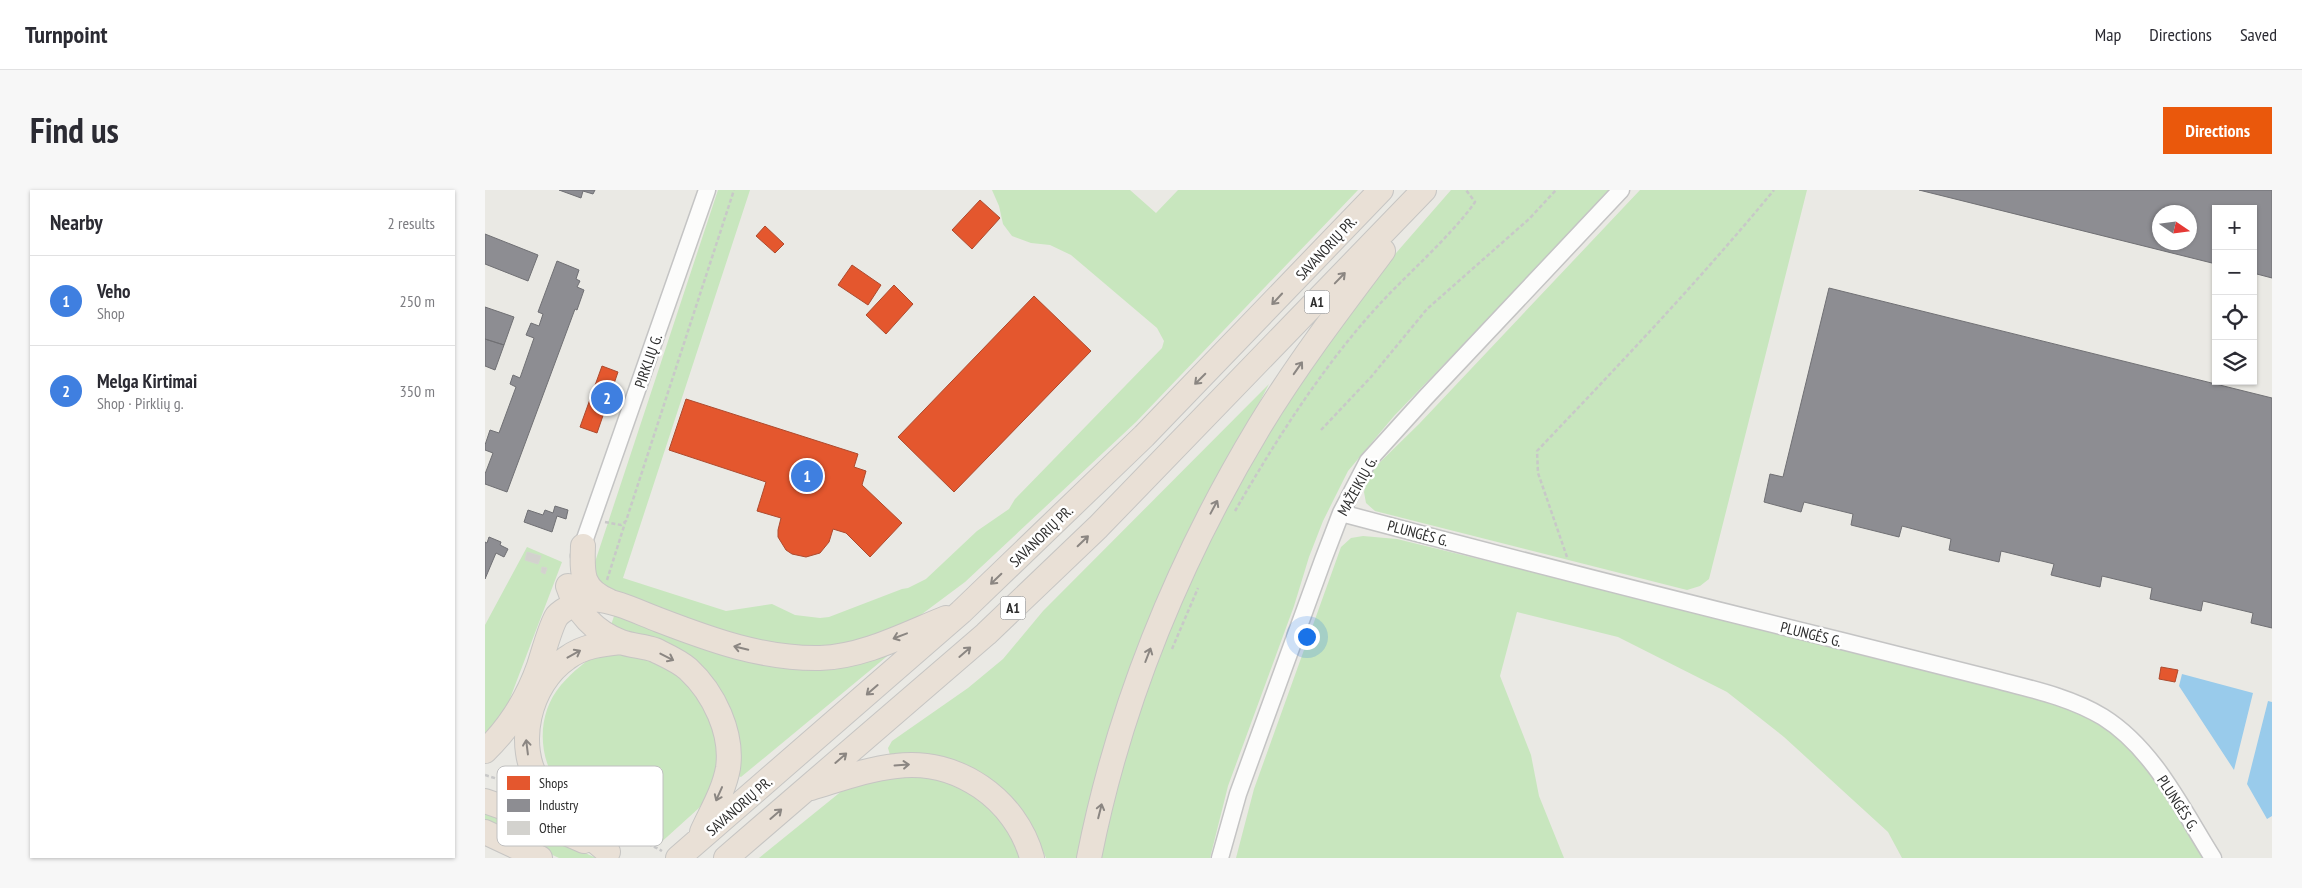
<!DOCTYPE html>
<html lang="en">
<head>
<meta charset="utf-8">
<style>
	:root { --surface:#fff; --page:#f7f7f7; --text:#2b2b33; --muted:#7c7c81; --line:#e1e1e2; --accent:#ea580c }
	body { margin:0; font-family:"PT Sans Narrow",sans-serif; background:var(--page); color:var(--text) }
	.controls { position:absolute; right:15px; top:15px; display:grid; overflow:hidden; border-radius:0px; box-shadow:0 1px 4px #0004 }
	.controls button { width:45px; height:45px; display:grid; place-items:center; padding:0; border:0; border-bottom:1px solid var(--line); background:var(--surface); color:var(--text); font:25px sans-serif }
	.compass { position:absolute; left:1667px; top:15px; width:45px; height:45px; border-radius:50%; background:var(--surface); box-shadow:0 1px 4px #0004; rotate:103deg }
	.you { position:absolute; left:821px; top:446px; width:18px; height:18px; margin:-12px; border:4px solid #fff; border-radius:50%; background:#1a73e8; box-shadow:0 0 0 8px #1a73e833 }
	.badge { display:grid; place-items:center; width:32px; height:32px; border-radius:50%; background:var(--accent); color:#fff; font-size:16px; font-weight:700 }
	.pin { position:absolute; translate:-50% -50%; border:2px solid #fff; box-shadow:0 1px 5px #0006 }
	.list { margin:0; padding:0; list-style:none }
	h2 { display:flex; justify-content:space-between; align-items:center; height:65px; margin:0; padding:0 20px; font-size:21px }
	h2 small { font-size:16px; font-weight:400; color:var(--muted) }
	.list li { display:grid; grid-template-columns:32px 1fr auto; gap:15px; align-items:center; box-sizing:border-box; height:90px; padding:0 20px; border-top:1px solid var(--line) }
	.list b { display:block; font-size:19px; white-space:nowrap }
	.list p { margin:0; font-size:16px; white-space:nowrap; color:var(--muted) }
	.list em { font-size:16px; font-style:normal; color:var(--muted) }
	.icon { flex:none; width:28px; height:28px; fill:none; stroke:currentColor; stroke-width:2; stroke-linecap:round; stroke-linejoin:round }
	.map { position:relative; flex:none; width:1787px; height:668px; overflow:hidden; border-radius:0px }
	header { display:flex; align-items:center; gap:30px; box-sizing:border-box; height:70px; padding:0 25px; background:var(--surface); border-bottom:1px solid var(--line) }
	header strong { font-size:24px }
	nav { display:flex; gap:28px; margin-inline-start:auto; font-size:18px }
	.intro { display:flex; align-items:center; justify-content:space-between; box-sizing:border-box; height:120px; padding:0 30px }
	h1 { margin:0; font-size:35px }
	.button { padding:12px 22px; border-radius:0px; background:var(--accent); color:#fff; font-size:18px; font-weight:700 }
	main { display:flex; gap:30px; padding:0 30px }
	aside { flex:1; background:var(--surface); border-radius:0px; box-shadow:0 1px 4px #0004 }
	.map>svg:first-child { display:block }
	.green { fill:#c8e6be }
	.water { fill:#99cbeb }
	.shops { fill:#e4572e; stroke:#ad4a2e }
	.industry { fill:#8d8d92; stroke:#707074; fill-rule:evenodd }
	.building { fill:#d3d2ce; stroke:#d5d4d0 }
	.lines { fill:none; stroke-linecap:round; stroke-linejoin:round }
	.minor-casing { stroke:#c4c4c4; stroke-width:19 }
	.highway-casing { stroke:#c6c5c3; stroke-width:26 }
	.path { stroke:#c8c8c8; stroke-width:2.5; stroke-dasharray:4 2.5; stroke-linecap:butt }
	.minor { stroke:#fcfcfb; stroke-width:16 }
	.highway { stroke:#e9e0d6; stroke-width:24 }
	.oneway { stroke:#8b8682 }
	.labels { text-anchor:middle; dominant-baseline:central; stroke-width:5; stroke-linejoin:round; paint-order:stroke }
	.shield { fill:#fff; stroke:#6c6c6c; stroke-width:1 }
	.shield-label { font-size:14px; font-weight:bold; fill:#2d2d2d }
	.street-label { font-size:15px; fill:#2d2d2d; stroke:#fff }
	.key { fill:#fff; stroke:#c0c0c0; stroke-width:1 }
	.key-label { font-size:14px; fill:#2d2d2d }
</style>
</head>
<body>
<header>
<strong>Turnpoint</strong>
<nav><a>Map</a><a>Directions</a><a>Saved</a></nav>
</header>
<div class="intro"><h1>Find us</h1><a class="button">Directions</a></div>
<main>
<aside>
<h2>Nearby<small>2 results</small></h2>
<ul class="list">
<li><span class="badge" style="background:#3f7fe0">1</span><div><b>Veho</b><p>Shop</p></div><em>250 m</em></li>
<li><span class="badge" style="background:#3f7fe0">2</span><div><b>Melga Kirtimai</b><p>Shop · Pirklių g.</p></div><em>350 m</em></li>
</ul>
</aside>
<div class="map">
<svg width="1787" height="668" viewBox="0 0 1787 668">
	<rect width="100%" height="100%" fill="#eae9e4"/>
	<path class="green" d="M233,0H265L138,388L241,421L287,414L310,425L335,428L344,427L417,399L423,398L441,389L492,341L524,319L530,309L677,158L679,151L672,138L586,65L565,55L546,53L527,46L518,34L514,16L507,0H645L671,23L693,0H873L651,232L480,392L425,433L400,445L333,461L269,455L109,393L108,378Z
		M966,0H1127L909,226L863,281L838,331L824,367L809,416L743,596L725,668H612L659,492L760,275L884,94Z
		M1155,0H1322L1224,389L1215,396L1202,400L890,321L881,313L879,302L884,283L934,234Z
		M784,194L691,373L594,668H561L548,638L531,614L405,565L403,558L407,551L483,498L518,469L558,421Z
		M878,346L912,349L1504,494C1531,502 1559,508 1585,518C1650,543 1687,612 1721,668H1417L1403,642L1299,547L1242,502L1133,447L1032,422L1015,486L1046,565L1054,606L1079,668H751L769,599L856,357L866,348Z
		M42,357L77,372L21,519L0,552V435Z
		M131,420L237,459L406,463L256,587L253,586L241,518L125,438Z
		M117,459L167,466L212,497L237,556L229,597L214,618L172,656C162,651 150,648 140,643C126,636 97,619 85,609C53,579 48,528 76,495C88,481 103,470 117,459Z
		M448,583L502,609L540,668H274L358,600L386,586Z
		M0,619L41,635L111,668H74L0,633Z"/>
	<path class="water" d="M1697,484L1768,503L1749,580L1694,496Z
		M1783,511L1787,512V626L1782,629L1762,594Z"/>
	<path class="shops" d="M495,10L515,28L487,59L467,40Z
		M280,36L299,54L290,63L271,46Z
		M367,75L396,95L383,115L353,95Z
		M409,95L428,114L401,144L381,125Z
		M549,106L606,161L469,302L413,247Z
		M117,176L133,182L112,243L95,237Z
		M201,209L373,264L369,277L381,281L377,295L417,333L385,367L361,343L348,339L344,352L335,363L321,367L307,364L301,360L293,347V340L296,328L272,321L281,292L184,260Z
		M1676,477L1693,480L1690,492L1674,489Z"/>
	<path class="industry" d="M74,0H110L108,4L98,1L96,8Z
		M1434,0H1787V88L1768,83V19H1731V74ZM1674,22H1704V52H1674Z
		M0,44L53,65L43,91L0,74Z
		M72,71L94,80L91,89L95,91L92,97L99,100L92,120L90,119L22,302L0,294V284L8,263L0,260V255L5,240L14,243L31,197L25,194L28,185L35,188L49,148L41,145L46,133L54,136L58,124L53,122Z
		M1344,98L1787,208V438L1766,433L1768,423L1718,411L1716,421L1665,409L1667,398L1617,386L1615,397L1566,385L1569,374L1516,361L1514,372L1464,360L1466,349L1417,336L1414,347L1366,335L1368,324L1319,312L1316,322L1279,312L1285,284L1298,287Z
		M0,117L29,127L19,155L0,149Z
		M0,149L19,155L10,180L0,176Z
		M70,316L83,320L81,329L72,326L67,342L39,332L43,320L58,325L60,320L68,323Z
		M4,347L16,352L15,355L23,359L19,367L11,363L0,389V352L2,353Z"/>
	<path class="building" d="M42,362L56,366L53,374L40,370Z
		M57,377L62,378L60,384L56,382Z"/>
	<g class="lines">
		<defs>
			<path id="minor" d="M856,323C1022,367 1189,410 1357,451C1407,464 1458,476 1508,489C1546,499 1585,507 1618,527C1669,559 1697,619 1728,668
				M94,366L222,0
				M735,668L753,604L838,370L856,323L883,271L941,207L1136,0"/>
			<path id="highway" d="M98,356C97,384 96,399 124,411
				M83,396C91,422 110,442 136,452C147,456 159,456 170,460C180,465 194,471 203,479C229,503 248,543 243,578C239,601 226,622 217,642
				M0,561C24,538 43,507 54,476C58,464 66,434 72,426C78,419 100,408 109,409C131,411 153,422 174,430C226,450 278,469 335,468C378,467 421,444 461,428
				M326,598C353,590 382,579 411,576C472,568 531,609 547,668
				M0,611L40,625L99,651
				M0,642L55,668
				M123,662C98,641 73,622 55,595C29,556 44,494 82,468C98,456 117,454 136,452
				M193,668L476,422L659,246L896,0
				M241,668L501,444L613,337L939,0
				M604,668C634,516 694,370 774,237C811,176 855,118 898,61"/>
		</defs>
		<use href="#minor" class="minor-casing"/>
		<use href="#highway" class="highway-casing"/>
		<path class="path" d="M836,240L886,187L942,119L1044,29L1071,0
			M750,321C791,250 836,179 891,118C922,84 961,51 988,15L990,12L981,0
			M120,332L136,335L141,331L249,0
			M1082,367L1053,283L1052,261C1133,176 1214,91 1289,0
			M122,390L140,333
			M687,459L713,398
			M0,585L35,596
			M127,639C143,648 161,651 177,661"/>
		<use href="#minor" class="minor"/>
		<use href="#highway" class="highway"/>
	</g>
	<defs><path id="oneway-shaft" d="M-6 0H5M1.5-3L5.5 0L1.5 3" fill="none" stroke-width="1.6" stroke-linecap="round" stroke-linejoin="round" transform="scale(1.25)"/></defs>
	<g class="oneway">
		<use href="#oneway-shaft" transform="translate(855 88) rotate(-46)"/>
		<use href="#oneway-shaft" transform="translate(792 109) rotate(133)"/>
		<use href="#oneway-shaft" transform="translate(813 178) rotate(-55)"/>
		<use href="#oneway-shaft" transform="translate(715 189) rotate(135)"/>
		<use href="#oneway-shaft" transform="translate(729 317) rotate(-62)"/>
		<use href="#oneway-shaft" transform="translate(598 351) rotate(-44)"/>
		<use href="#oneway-shaft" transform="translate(511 389) rotate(136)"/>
		<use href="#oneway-shaft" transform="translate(415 446) rotate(159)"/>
		<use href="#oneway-shaft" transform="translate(256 458) rotate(-166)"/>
		<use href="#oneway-shaft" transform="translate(480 462) rotate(-41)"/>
		<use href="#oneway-shaft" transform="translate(89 464) rotate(-29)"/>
		<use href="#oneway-shaft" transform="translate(663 465) rotate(-69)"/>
		<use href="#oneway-shaft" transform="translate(182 467) rotate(27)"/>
		<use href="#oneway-shaft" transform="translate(387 500) rotate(139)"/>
		<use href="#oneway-shaft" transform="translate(42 557) rotate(-97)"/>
		<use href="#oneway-shaft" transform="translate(356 568) rotate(-41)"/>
		<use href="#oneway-shaft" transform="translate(417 575) rotate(-4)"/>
		<use href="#oneway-shaft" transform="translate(234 604) rotate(114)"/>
		<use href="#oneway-shaft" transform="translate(615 621) rotate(-76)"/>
		<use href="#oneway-shaft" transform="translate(291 624) rotate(-41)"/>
	</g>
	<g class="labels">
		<g class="shield">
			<rect x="819.5" y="100.5" width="25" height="23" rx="4"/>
			<rect x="515.5" y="406.5" width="25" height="23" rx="4"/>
		</g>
		<g class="shield-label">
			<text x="832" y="112">A1</text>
			<text x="528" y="418">A1</text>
		</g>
		<g class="street-label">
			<text transform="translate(841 58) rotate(-47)">SAVANORIŲ PR.</text>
			<text transform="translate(163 171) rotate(-71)">PIRKLIŲ G.</text>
			<text transform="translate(872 296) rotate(-61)">MAŽEIKIŲ G.</text>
			<text transform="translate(933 343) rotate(15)">PLUNGĖS G.</text>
			<text transform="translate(556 346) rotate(-44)">SAVANORIŲ PR.</text>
			<text transform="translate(1326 444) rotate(14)">PLUNGĖS G.</text>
			<text transform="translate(1693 613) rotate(57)">PLUNGĖS G.</text>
			<text transform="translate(254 616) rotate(-41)">SAVANORIŲ PR.</text>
		</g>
	</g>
	<rect x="12" y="576" width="166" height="80" rx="8" class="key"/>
	<rect x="22" y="586" width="23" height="14" fill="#e4572e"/>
	<rect x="22" y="609" width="23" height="13" fill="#8d8d92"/>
	<rect x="22" y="631" width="23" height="14" fill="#d3d2ce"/>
	<g class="key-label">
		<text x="54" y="598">Shops</text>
		<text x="54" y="620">Industry</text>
		<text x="54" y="643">Other</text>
	</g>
</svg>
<div class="controls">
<button>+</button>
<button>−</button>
<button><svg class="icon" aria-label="locate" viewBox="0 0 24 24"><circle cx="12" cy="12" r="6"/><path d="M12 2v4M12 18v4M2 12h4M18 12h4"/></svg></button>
<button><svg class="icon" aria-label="layers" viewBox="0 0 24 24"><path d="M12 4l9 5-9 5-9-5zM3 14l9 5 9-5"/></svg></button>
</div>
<svg class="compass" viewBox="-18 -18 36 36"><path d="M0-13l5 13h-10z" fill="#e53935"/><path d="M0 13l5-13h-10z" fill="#7c7c81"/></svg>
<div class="you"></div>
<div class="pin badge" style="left:322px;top:286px;background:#3f7fe0">1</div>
<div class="pin badge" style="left:122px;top:208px;background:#3f7fe0">2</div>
</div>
</main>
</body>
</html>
